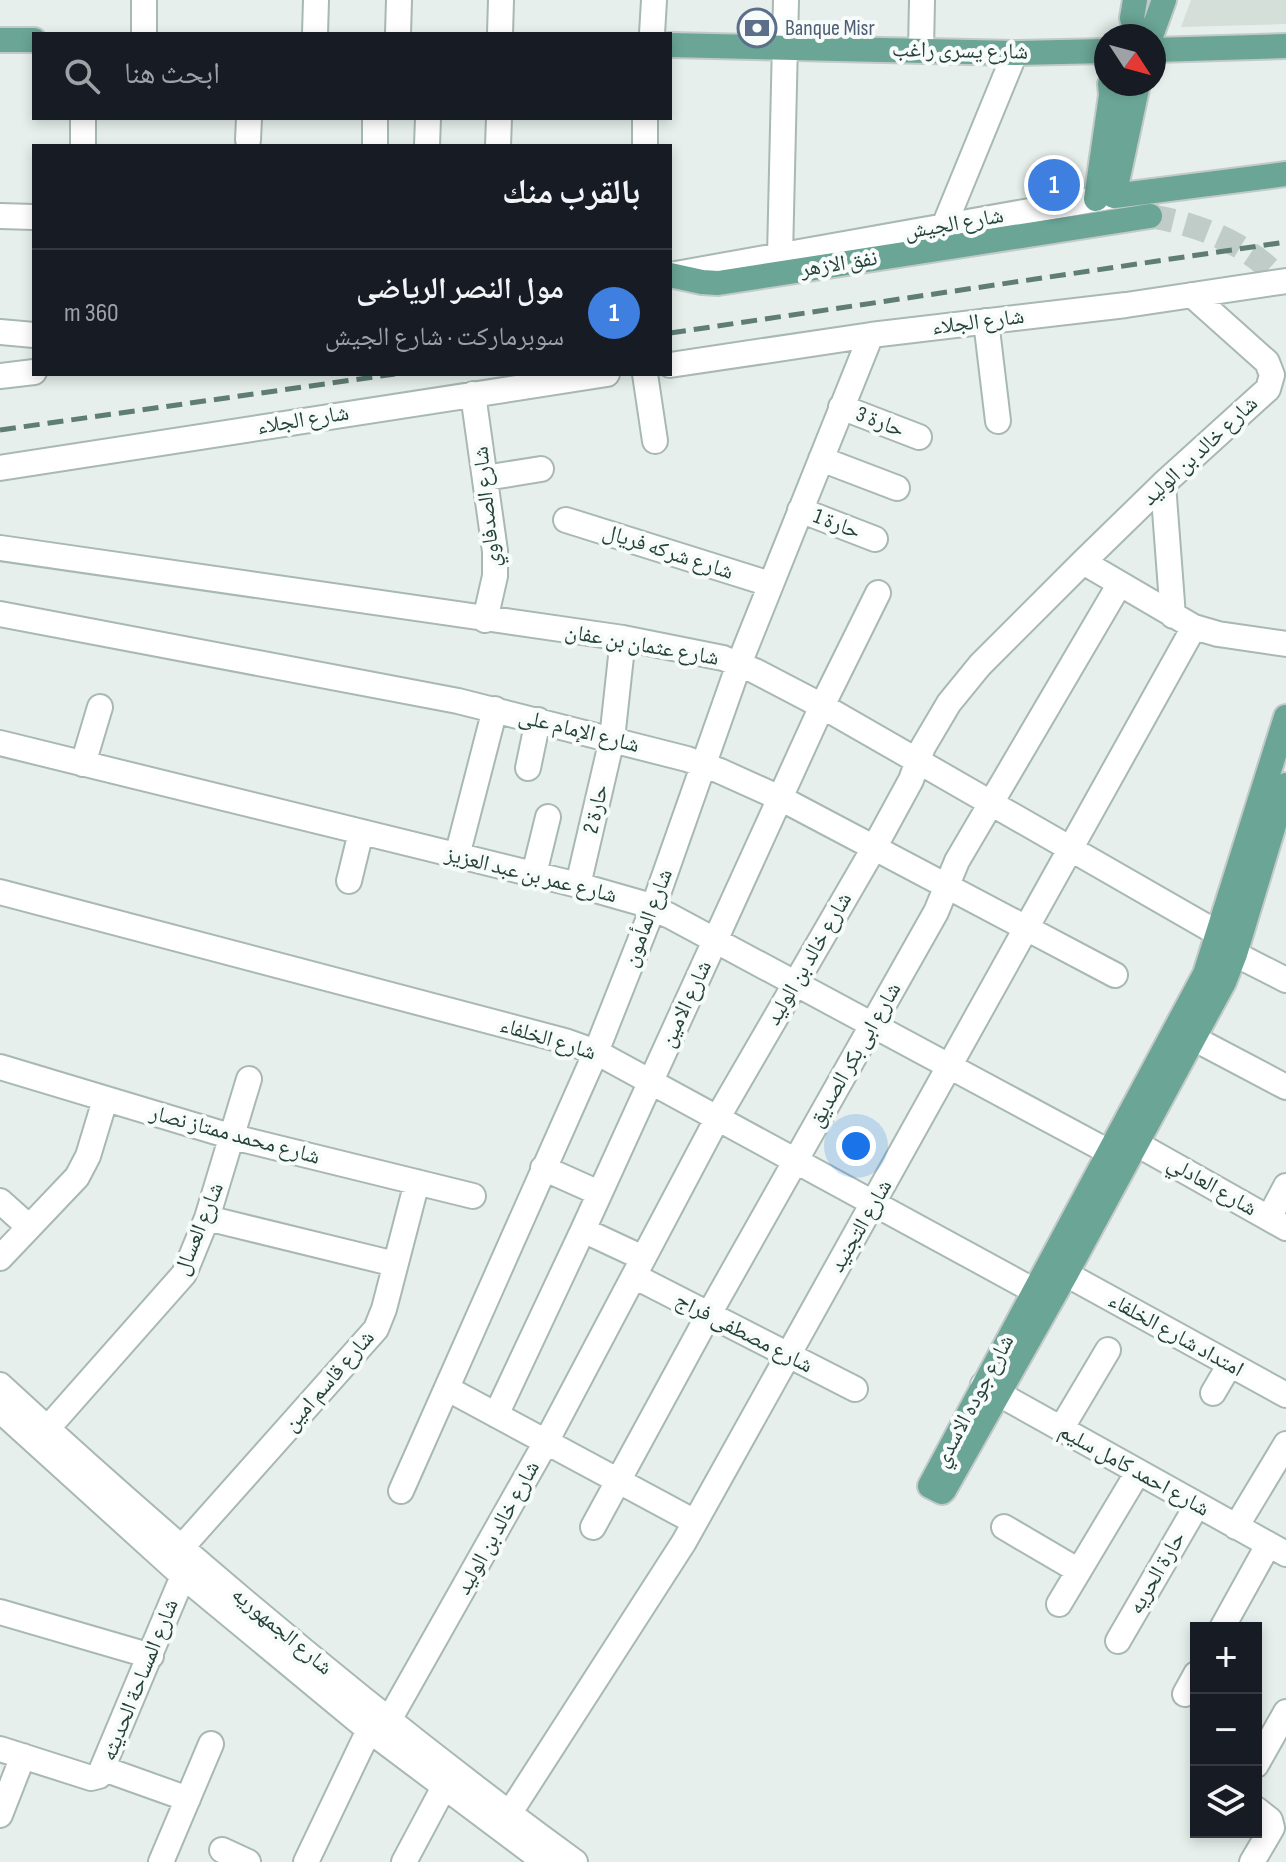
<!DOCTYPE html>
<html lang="ar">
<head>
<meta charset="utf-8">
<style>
	:root { --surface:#171b24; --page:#20242c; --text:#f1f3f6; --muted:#9ea1a6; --line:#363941; --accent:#b45309 }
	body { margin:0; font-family:"Sofia Sans Condensed","Noto Naskh Arabic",sans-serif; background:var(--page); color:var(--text); direction:rtl }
	.controls { position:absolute; right:24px; bottom:24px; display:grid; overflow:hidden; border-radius:0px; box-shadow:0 4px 12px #0003 }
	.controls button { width:72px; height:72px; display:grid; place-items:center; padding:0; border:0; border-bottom:2px solid var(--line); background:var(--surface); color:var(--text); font:40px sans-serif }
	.compass { position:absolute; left:1094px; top:24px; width:72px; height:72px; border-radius:50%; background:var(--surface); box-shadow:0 4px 12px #0003; rotate:126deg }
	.you { position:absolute; left:856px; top:1146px; width:28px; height:28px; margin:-20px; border:6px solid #fff; border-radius:50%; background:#1a73e8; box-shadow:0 0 0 12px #1a73e833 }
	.badge { display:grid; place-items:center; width:52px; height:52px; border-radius:50%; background:var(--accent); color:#fff; font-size:26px; font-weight:700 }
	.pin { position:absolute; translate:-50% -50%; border:4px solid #fff; box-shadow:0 2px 8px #0006 }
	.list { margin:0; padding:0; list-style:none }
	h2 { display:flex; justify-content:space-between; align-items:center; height:104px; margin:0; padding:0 32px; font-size:34px }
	h2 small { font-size:26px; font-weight:400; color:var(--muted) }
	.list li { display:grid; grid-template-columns:52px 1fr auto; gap:24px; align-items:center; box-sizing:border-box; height:128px; padding:0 32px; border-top:2px solid var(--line) }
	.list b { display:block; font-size:30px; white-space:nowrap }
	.list p { margin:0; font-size:26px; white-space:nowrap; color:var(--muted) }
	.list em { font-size:26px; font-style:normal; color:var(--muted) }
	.icon { flex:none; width:44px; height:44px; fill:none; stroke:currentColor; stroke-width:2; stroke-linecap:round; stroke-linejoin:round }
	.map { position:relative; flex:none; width:1286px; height:1862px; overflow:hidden; direction:ltr }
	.search { position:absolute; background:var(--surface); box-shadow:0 4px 12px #0003; left:32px; top:32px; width:640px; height:88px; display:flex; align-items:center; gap:20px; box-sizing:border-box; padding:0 28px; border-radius:0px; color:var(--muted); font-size:30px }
	.panel { position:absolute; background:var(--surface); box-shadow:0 4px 12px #0003; left:32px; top:144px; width:640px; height:232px; border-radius:0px; direction:rtl }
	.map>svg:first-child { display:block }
	.built { fill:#d4dfda }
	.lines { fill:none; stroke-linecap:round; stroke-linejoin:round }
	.major-tunnel { stroke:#bfccc8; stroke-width:24; stroke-dasharray:24 12; stroke-linecap:butt }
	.minor-casing { stroke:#a8b8b2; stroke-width:28 }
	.major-casing { stroke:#c2cac8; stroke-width:28 }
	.minor { stroke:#fff; stroke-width:24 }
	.major { stroke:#6aa596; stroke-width:24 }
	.rail { stroke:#5f7d75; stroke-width:5; stroke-dasharray:16 8; stroke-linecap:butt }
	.labels { text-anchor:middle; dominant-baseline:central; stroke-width:8; stroke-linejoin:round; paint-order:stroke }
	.service-label { font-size:22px; fill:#4e5e75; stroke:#f7fbf9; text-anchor:start }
	.street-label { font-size:22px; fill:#24423a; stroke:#f7fbf9 }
</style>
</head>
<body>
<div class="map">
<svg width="1286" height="1862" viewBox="0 0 1286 1862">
	<rect width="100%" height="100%" fill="#e6efeb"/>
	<path class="built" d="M1191,0H1286V24L1181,27Z"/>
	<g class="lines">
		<path class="major-tunnel" d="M1150,216C1202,225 1252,245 1286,286"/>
		<defs>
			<path id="minor" d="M144,34V0
				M315,34L316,0
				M398,34L399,0
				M500,34L501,0
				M652,34L654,0
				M921,50L922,0
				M248,140L249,118
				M83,146V118
				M375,146V118
				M427,146L428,118
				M498,146L499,118
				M645,146V118
				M0,216L34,217
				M944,226L1015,53
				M780,256L786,0
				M670,275L1114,196
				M986,321L998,421
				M0,332L34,335
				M670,365L871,335L1126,305L1286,281
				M645,374L655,441
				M0,376L34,372
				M473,394L495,551V576L485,620
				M841,407L919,437
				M821,459L897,488
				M0,468L607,374
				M485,478L541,469
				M1163,484L1173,616
				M800,510L875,539
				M566,520L770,584
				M0,548L623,638L723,658L755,671L822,706L1219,934
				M1083,562L1194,627L1218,634L1286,644
				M0,614L458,701L687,759L720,771L782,799L1115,975
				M0,743L578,885L641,903L670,916L1109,1152
				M83,764L100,707
				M528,768L538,720
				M457,856L495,709
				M534,874L548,817
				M349,881L361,832
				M578,885L612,739L623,638
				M0,892L565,1041L596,1052L1051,1300
				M1235,954L1286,980
				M1195,1039L1286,1087
				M0,1067L233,1137L473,1196
				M1137,1144L1286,1228
				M543,1168L599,1193
				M0,1201L29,1227
				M207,1218L395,1264
				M1269,1218L1286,1186
				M583,1230L643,1258
				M0,1258L77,1177L88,1156L105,1100
				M1066,1274L1286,1395
				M634,1276L855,1389
				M0,1385C183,1554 374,1715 575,1862
				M983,1385L1286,1554
				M448,1389L695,1522
				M1213,1393L1230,1364
				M0,1410L183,1576L369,1730L545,1862
				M496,1415L583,1230L822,706L878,593
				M47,1429L184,1274L207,1218L249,1079
				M1061,1429L1108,1350
				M401,1491L596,1052L653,908L739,664L871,335
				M593,1527L709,1314L936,912L957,861L1119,585
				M1004,1527L1079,1571
				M1236,1527L1286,1444
				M182,1547L376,1329L384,1309L417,1182
				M1059,1604L1138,1472
				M0,1612L151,1656
				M1222,1628L1268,1545
				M1118,1641L1197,1505
				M1185,1694L1196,1674
				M389,1720L546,1442L718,1117L874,848L911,780L923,747L949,703L980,665L1083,562L1163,484L1268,389L1272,375L1267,362L1192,295
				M0,1749L91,1778L99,1776L183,1576
				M1256,1765L1286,1712
				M104,1769L188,1799
				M509,1814L684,1542L1194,627
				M0,1815L23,1756
				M222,1850L248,1862
				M161,1862L211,1744
				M306,1862L369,1730
				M404,1862L444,1787
				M1252,1862L1272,1828L1270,1820L1256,1809"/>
			<path id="major" d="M1135,0L1132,18L1137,36
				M1151,36L1164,0
				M0,40H34
				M670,45L1015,53L1106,51
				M1154,50L1286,46
				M1138,84L1114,196L1286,174
				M1096,199L1111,95L1110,84
				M670,275L702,282L718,283L1150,216
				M1286,717L1205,974L930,1486L942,1492L944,1490L1066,1274L1224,982L1235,954L1286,785"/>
		</defs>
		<use href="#minor" class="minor-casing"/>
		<use href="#major" class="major-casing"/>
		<use href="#minor" class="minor"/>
		<use href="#major" class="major"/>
		<path class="rail" d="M670,333L1286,242
			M0,430L395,374"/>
	</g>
	<defs>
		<symbol id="bank-ring" viewBox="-11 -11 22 22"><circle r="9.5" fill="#f7fbf9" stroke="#5c6f8a" stroke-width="1.5"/><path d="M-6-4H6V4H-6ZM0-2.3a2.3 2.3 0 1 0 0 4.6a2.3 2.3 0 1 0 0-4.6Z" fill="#5c6f8a"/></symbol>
	</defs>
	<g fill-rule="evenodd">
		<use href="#bank-ring" x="735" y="6" width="44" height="44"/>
	</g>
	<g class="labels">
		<g class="service-label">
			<text x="785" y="28">Banque Misr</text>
		</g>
		<g class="street-label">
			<text transform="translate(960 51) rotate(1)">شارع يسرى راغب</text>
			<text transform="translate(954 224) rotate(-10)">شارع الجيش</text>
			<text transform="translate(839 264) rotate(-9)">نفق الازهر</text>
			<text transform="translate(978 322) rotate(-7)">شارع الجلاء</text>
			<text transform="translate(303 420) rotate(-9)">شارع الجلاء</text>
			<text transform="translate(880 422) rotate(21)">حارة 3</text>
			<text transform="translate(1200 451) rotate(-43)">شارع خالد بن الوليد</text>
			<text transform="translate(487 507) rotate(-96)">شارع الصدفاوي</text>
			<text transform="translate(837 524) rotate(21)">حارة 1</text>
			<text transform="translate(668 552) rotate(18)">شارع شركه فريال</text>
			<text transform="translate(642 645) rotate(10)">شارع عثمان بن عفان</text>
			<text transform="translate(579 731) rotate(14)">شارع الإمام على</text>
			<text transform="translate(596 809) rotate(-77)">حارة 2</text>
			<text transform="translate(531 875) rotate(14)">شارع عمر بن عبد العزيز</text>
			<text transform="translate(648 918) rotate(-69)">شارع المأمون</text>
			<text transform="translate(809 959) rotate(-60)">شارع خالد بن الوليد</text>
			<text transform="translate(686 1004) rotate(-65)">شارع الامين</text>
			<text transform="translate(548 1039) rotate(17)">شارع الخلفاء</text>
			<text transform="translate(855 1055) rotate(-60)">شارع ابى بكر الصديق</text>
			<text transform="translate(235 1135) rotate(15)">شارع محمد ممتاز نصار</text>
			<text transform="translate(1212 1186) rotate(30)">شارع العادلي</text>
			<text transform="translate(861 1226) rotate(-60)">شارع التجنيد</text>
			<text transform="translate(199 1229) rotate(-68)">شارع العسال</text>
			<text transform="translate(744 1333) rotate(27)">شارع مصطفى فراج</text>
			<text transform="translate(1176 1335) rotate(29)">امتداد شارع الخلفاء</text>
			<text transform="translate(329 1381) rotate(-49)">شارع قاسم امين</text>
			<text transform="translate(974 1401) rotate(-62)">شارع جوده الاسدي</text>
			<text transform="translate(1134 1470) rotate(29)">شارع احمد كامل سليم</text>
			<text transform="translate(498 1528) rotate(-61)">شارع خالد بن الوليد</text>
			<text transform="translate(1157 1573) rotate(-60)">حارة الحريه</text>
			<text transform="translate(282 1631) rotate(40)">شارع الجمهوريه</text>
			<text transform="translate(140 1680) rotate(-68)">شارع المساحة الحديثه</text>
		</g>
	</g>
</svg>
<div class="controls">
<button>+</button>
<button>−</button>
<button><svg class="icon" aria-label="layers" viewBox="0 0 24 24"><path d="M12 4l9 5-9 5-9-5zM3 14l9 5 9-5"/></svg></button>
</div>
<svg class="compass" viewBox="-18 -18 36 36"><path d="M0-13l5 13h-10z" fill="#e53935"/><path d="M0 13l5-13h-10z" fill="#9ea1a6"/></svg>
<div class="you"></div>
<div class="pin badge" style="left:1054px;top:185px;background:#3f7fe0">1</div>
<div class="search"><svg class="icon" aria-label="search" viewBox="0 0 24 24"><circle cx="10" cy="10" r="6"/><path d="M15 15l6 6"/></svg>ابحث هنا</div>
<section class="panel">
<h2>بالقرب منك<small></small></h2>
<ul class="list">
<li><span class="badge" style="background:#3f7fe0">1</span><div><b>مول النصر الرياضى</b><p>سوبرماركت · شارع الجيش</p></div><em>360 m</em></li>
</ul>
</section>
</div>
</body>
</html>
